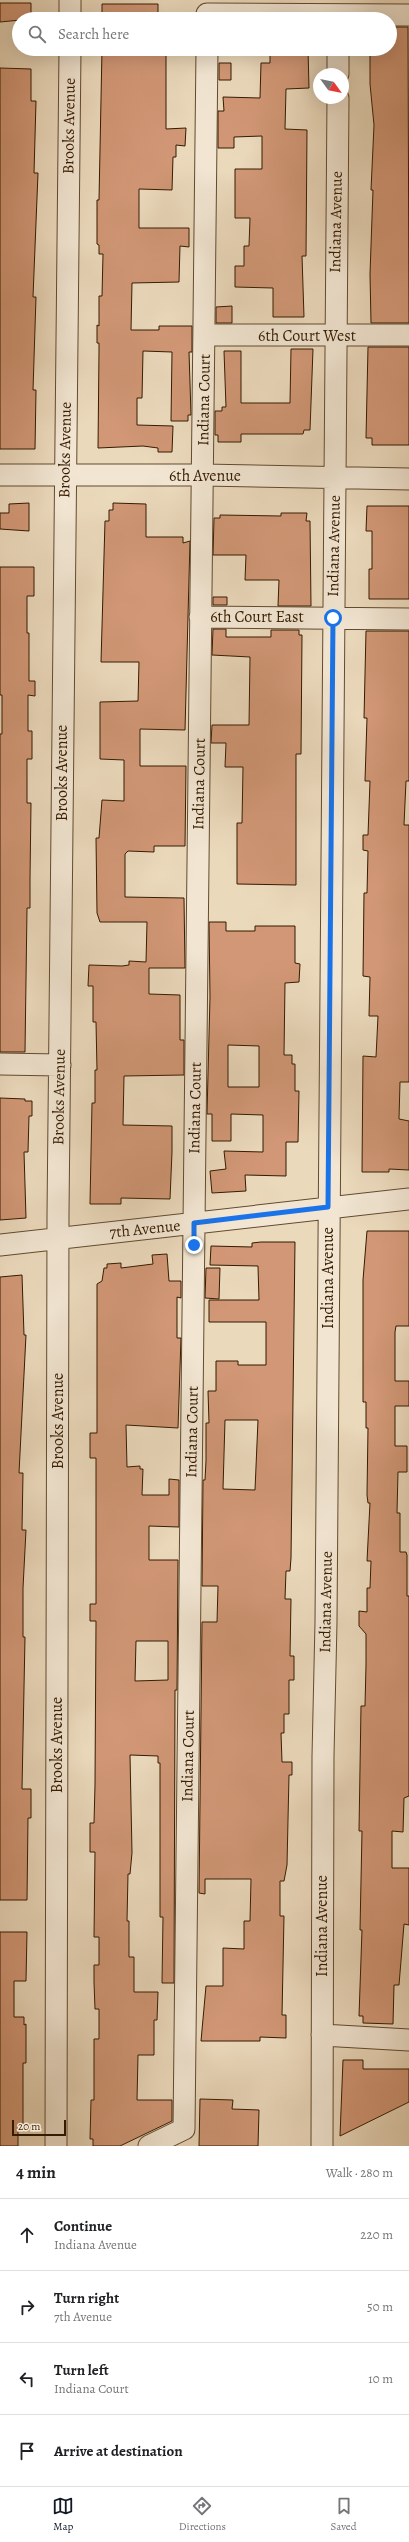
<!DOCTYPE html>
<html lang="en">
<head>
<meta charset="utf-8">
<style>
	:root { --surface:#fff; --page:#f6f6f6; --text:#202124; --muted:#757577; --line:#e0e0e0; --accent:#111827 }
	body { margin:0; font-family:Alegreya,serif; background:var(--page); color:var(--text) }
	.compass { position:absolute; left:313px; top:68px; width:36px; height:36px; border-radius:50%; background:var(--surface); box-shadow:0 4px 16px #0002; rotate:123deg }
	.scale { position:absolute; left:12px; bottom:10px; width:54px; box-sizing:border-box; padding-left:4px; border:2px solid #351b00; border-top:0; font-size:11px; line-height:14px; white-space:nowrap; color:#351b00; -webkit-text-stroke:3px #f2e6d3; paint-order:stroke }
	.stop { position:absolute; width:12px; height:12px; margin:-9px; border:3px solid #1a73e8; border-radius:50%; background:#fff }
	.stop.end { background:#1a73e8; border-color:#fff; box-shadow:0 1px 4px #0008 }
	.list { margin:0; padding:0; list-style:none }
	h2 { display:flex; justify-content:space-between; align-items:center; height:52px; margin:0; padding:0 16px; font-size:17px }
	h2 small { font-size:13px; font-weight:400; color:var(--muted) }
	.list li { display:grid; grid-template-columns:26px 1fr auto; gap:12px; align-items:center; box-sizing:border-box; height:72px; padding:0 16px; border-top:1px solid var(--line) }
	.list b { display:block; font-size:15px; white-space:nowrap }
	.list p { margin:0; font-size:13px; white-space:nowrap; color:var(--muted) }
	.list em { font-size:13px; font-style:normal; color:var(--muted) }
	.icon { flex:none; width:22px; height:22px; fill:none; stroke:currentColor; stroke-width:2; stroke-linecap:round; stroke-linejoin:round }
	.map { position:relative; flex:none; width:409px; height:2146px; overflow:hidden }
	.search { position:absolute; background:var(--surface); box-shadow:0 4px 16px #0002; left:12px; right:12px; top:12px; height:44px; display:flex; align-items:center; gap:10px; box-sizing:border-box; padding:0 14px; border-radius:22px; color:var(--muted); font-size:15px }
	.sheet { height:340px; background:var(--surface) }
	nav { display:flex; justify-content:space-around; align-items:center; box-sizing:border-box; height:56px; border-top:1px solid var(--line); background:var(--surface); font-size:11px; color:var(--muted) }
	nav a { display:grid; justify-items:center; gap:2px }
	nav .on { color:var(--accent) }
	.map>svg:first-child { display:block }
	.building { fill:#d19776; stroke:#351b00; fill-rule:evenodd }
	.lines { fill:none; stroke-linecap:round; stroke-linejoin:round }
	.minor-casing { stroke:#624a2f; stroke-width:23 }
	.minor { stroke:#f2e6d3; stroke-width:21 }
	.route { stroke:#1a73e8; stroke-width:5 }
	.labels { text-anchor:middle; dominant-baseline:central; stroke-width:3; stroke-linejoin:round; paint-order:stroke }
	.street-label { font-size:16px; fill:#351b00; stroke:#f2e6d3 }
</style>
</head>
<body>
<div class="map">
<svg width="409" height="2146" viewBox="0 0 409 2146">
	<rect width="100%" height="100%" fill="#ebd9bc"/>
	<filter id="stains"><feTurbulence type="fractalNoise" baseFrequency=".005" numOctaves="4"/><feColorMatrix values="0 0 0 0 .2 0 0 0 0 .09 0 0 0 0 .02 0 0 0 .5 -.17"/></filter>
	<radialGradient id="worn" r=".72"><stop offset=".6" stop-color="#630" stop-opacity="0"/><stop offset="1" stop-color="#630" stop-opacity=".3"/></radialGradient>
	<path class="building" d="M0,3H31V19L0,22Z
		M102,4H158V19H102Z
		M390,27H408L409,323H371L370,274L373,190H371L374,125L370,84V49H390Z
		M102,49H166V129L186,128L185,146L176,145V157H173L172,190L139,189V228H189V247L180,246L179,282L132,283L131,330H159V326H192V352H189L191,415H188V421H171L172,352L143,351L142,398H137V425L173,426L172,452H158V448L143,446L98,448L99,351V343H97V325L99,326V296H102L103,254H99V245L97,244V200H99Z
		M270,49H308L309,88L286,89L285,129L307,130L306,256H302L304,317H273V288L235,287V266H244V246H249L250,218H235V169H262V136L234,137V148H218V111H224L223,97L260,98L261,63H270Z
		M219,63H231V80H219Z
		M0,68L31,69V101H36L34,173H38L33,297H36L33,390H36L35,449H0Z
		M232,306V323H216V307Z
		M368,347H409V445H372V438H366Z
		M291,349H313L310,430H304L303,434H241V442H218V435H215V411H222V407H226L224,351H241V403H290Z
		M29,503V531L0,529V513H9V504Z
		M113,503L146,504V537H183V543L190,541L185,730L140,729V766H186L185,846H154V852L128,851L125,854V897L184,898L185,968H149V994L180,995V1040H184V1075L124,1076L123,1125L172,1126V1152L170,1199L121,1198V1204H90L92,1103H95V1070H97L96,1022H93V986H88L89,965L122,966L129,965V961L146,962L147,922H100L97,913L96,838H99L102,800L124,801V760L100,759V702L138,701L139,662H101L105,521H109V510H113Z
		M367,506H409V599H369V569H372V531H366Z
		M281,513H307L306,521H310L311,606H278L279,580H245L246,555H213L214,518H220V515L281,516Z
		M0,567H34V596H27V633H29V681H35V696L28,695V731H32V759H27V803H31L30,879V908H27L25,1052H0V734H2V695H0Z
		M213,597H227V605H213Z
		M213,629H226V637H271V630H299V635H302L301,754H296V885L237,884V823H242L243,767H225L226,743H211L212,725H249L250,657L212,655Z
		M366,631H409V781H406L404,825H409V1082H400L399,1119L409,1121V1170L389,1169V1172H362L363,1056L376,1057L378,1016H369L370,977L363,976L364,893H367L368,851L363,850V835H368L370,781H365L367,718H364Z
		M209,922H226V931H255V926H295V963L300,964L299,982L285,983L284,1055H292V1064H295V1091H299L298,1142H286V1176L245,1175L246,1191L212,1193L210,1171L226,1169L224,1151L263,1152V1115L231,1114V1141H212V1114H207L210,997ZM228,1045L259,1046V1087H228Z
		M0,1098L25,1099V1101H32V1116H29L28,1152H24L26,1218L0,1220Z
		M367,1231H409V1326H396L395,1332V1381H409V1406H395V1446H407V1472H398L397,1513H400V1552H406L407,1555V1596H409V1796L404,1798L403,1832L392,1831V1868H409V1925L404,1924L399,1985H394L393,2024L363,2023V2016H359L362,1930H360L362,1831H359L361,1706H365L366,1665V1634L359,1626V1611L367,1612V1588H370L371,1561H367L370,1503H368L367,1495L368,1428H366V1402H363V1280Z
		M261,1242H295L291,1558L290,1571H286L285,1599H291L290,1656H294V1680H289V1714H284V1733H281L282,1762H292V1775H289L287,1865L284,1881H280V1916H284L282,2015H286V2038L260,2037V2041H201L206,1986H223V1948L244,1949V1921H250L251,1879H205V1894L199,1893L202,1622H217L218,1586H202L203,1480H205L206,1461V1423H209L208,1391H216V1361H238V1365H266V1322H209V1300H259L258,1266L210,1265L211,1246L252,1247V1243ZM225,1420H258L255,1490L223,1489Z
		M167,1254L169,1281H181V1298L177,1297V1338H181L178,1428L126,1425L127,1467L140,1466V1469H143L142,1495H169V1479L179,1480V1527L149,1526V1560H178L177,1690H175L174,1983H162L163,1917H160V1763H158V1756L130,1755L132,1853L130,1874H128L127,1921H129V1957H134V1992H158L157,2020H154V2055H138L137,2100H172V2121L120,2146H93V2139H90L91,2100H94V2039H99V2009H95L94,1982V1965H99V1937H94L95,1852H90V1823H94L95,1785L96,1621H90V1604H96V1458H90V1433H97V1284L102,1281L104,1268H107V1264L121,1263V1268L153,1264L152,1255ZM136,1641H168V1680L135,1681Z
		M206,1268H220L219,1299L205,1298Z
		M22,1275L24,1335H26L19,1473H23L22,1530H26L23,1588V1637H25L22,1789H31V1818H28L27,1900H0V1277Z
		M0,1932H27L26,1981H14V2017H24V2025L26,2024V2063H23V2125H18V2146H0Z
		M343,2060H363V2069H409V2102L340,2136Z
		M200,2099L233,2100L232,2109L259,2110L258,2146H199Z"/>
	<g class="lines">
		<defs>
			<path id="minor" d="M207,14L409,15
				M70,19V0
				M338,74V49
				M205,335H409
				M0,475H203L409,479
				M200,617L409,619
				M0,1064L60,1065
				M0,1245L409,1199
				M322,2035L409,2040
				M56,2146L58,1215L70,49
				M149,2146L184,2129L207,49
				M322,2146L323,1756L326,1622L338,98"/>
		</defs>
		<use href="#minor" class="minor-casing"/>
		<use href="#minor" class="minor"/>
	</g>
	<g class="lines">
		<path class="route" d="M194,1245V1223L328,1207L333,618"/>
	</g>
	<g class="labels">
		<g class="street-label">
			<text transform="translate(69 126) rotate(-89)">Brooks Avenue</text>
			<text transform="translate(336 222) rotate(-89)">Indiana Avenue</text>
			<text x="307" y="336">6th Court West</text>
			<text transform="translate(204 400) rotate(-89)">Indiana Court</text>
			<text transform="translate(65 450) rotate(-89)">Brooks Avenue</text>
			<text x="205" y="476">6th Avenue</text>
			<text transform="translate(334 546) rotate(-89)">Indiana Avenue</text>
			<text x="257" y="617">6th Court East</text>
			<text transform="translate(62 773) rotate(-90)">Brooks Avenue</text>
			<text transform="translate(199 784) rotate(-89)">Indiana Court</text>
			<text transform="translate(59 1097) rotate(-89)">Brooks Avenue</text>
			<text transform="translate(195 1108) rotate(-89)">Indiana Court</text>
			<text transform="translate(145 1229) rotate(-6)">7th Avenue</text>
			<text transform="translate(328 1278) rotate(-90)">Indiana Avenue</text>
			<text transform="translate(58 1421) rotate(-90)">Brooks Avenue</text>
			<text transform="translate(192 1432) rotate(-89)">Indiana Court</text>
			<text transform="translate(326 1602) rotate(-89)">Indiana Avenue</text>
			<text transform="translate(57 1745) rotate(-90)">Brooks Avenue</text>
			<text transform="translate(188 1756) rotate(-89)">Indiana Court</text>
			<text transform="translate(322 1926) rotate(-90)">Indiana Avenue</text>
		</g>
	</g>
	<rect width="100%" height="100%" filter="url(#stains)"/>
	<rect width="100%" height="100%" fill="url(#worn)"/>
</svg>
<svg class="compass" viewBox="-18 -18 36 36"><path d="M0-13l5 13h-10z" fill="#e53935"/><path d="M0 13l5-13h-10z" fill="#757577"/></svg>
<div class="scale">20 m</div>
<div class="stop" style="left:333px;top:618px"></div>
<div class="stop end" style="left:194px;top:1245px"></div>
<div class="search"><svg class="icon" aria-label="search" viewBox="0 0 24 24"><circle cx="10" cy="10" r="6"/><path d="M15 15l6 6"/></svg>Search here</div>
</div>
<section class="sheet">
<h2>4 min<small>Walk · 280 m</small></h2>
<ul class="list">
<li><svg class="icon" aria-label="ahead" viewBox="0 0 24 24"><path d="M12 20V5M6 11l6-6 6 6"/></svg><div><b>Continue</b><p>Indiana Avenue</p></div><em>220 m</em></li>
<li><svg class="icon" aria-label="right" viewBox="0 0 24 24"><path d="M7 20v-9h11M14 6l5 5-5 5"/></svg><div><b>Turn right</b><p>7th Avenue</p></div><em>50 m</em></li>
<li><svg class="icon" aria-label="left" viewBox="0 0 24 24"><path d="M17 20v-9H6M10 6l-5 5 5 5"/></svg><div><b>Turn left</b><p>Indiana Court</p></div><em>10 m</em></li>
<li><svg class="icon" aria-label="arrive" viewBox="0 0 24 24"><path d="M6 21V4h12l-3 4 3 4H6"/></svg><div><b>Arrive at destination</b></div></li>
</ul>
</section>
<nav>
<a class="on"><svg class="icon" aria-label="map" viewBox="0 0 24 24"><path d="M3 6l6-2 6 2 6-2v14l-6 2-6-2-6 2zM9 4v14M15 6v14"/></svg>Map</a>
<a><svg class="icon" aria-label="directions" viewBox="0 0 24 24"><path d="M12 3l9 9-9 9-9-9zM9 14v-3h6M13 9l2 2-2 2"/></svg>Directions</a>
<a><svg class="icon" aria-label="saved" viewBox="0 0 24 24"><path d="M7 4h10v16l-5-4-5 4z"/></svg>Saved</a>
</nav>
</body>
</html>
